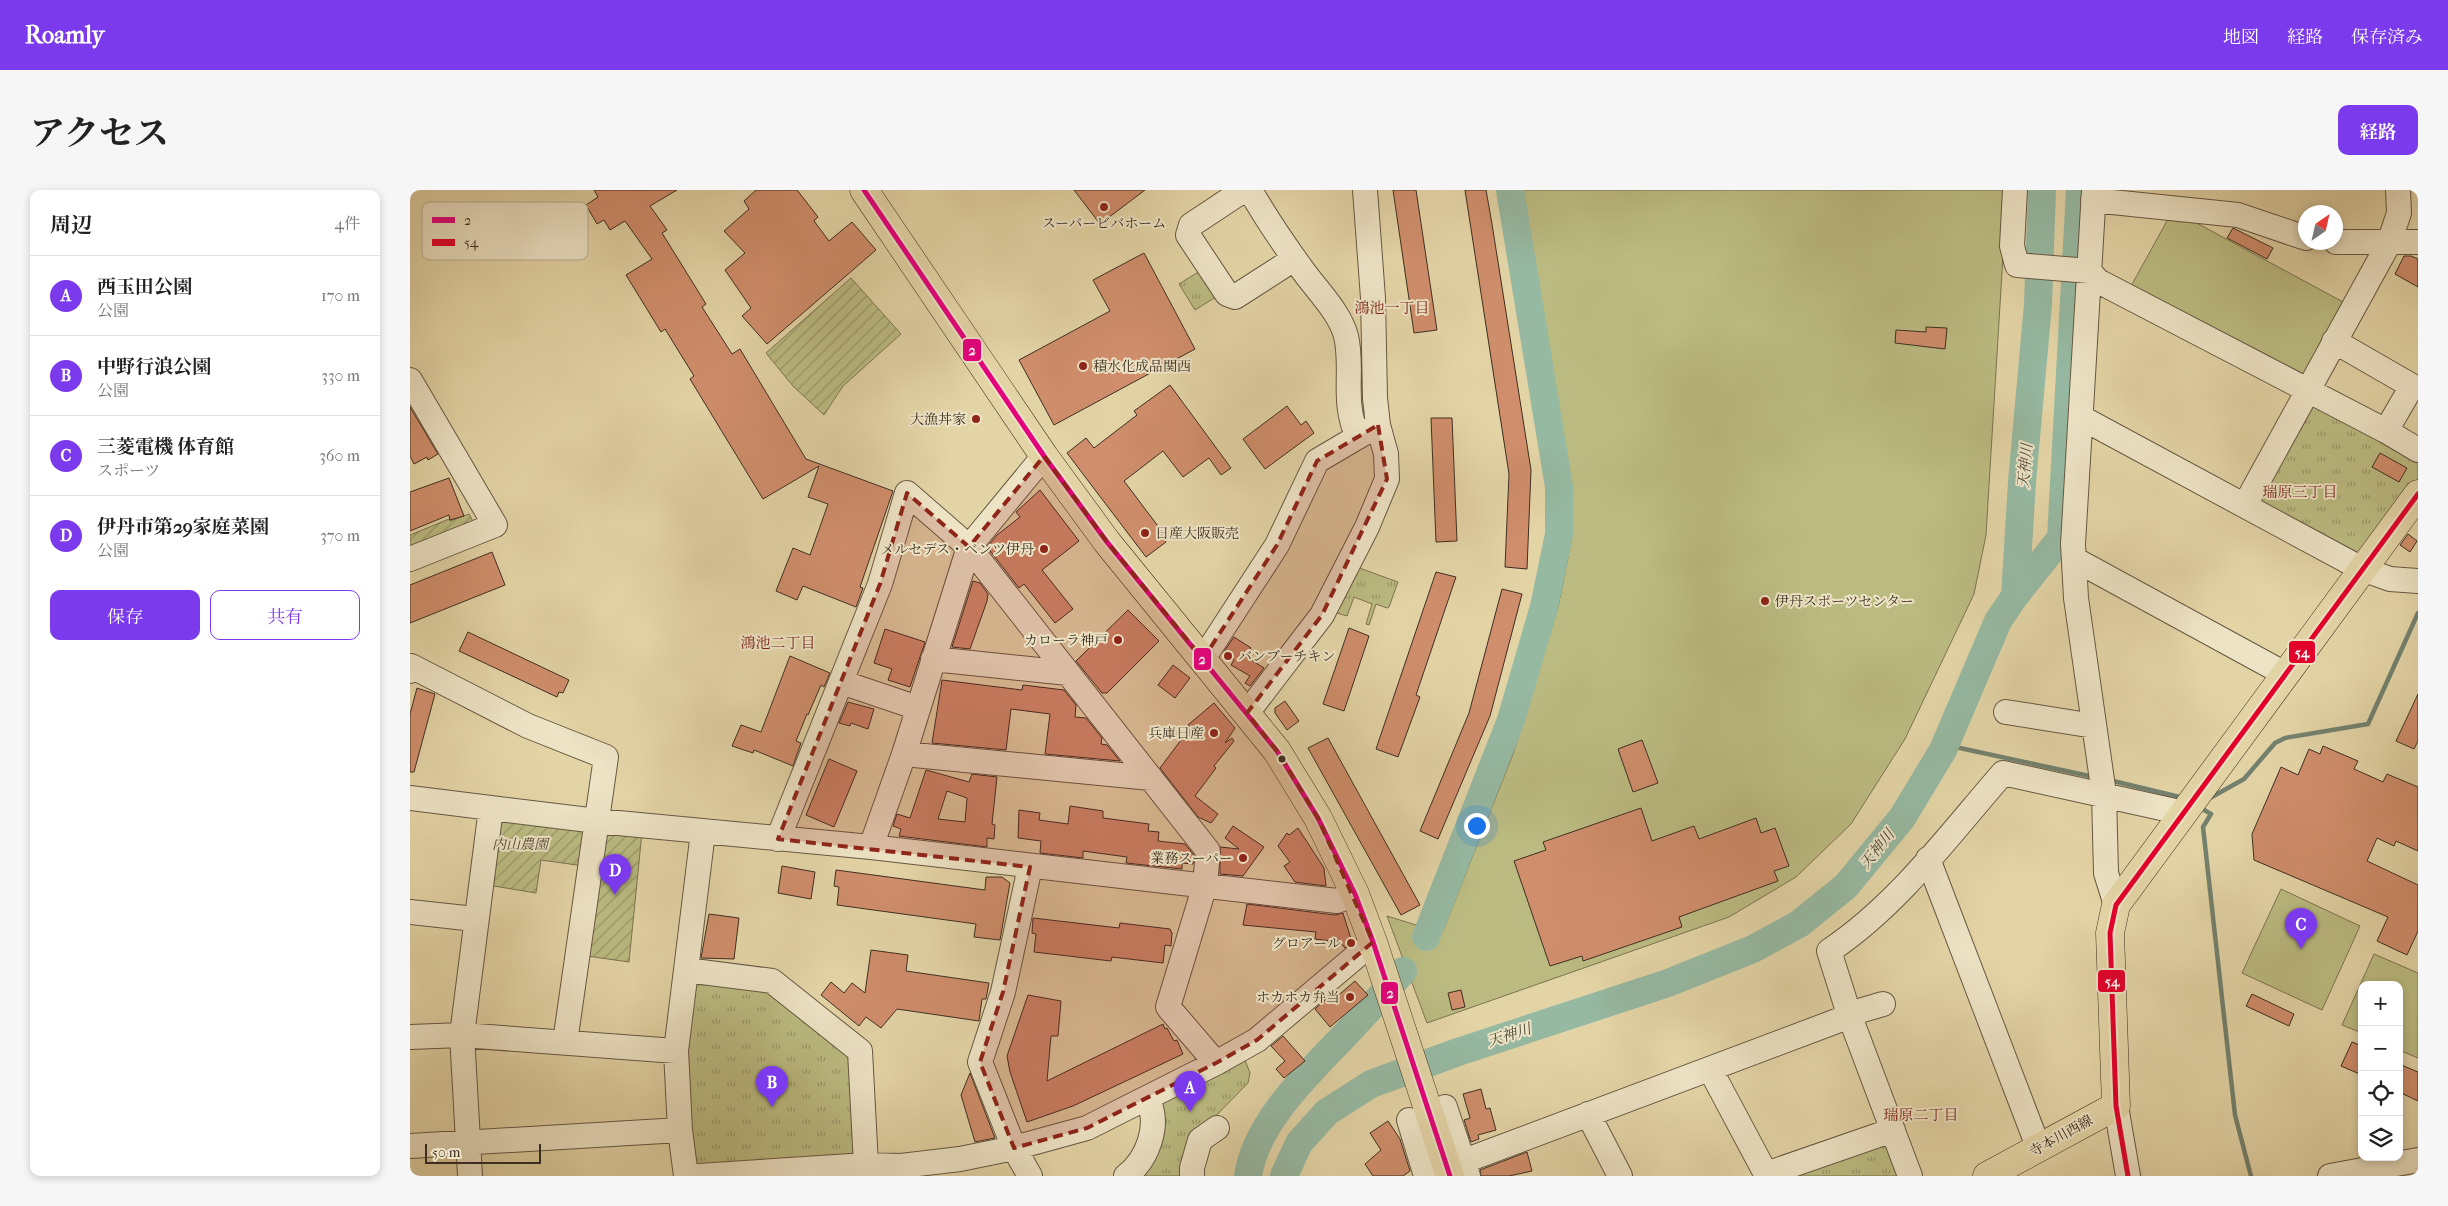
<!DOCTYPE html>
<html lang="ja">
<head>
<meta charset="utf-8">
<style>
	:root { --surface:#fff; --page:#f6f6f6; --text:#222; --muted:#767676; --line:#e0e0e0; --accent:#7c3aed }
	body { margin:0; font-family:"IM FELL French Canon","Noto Serif JP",serif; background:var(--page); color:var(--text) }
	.controls { position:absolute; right:15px; bottom:15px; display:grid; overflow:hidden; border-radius:10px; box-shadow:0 2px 8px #0003 }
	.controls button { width:45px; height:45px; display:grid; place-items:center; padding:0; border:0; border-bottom:1px solid var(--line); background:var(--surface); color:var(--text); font:25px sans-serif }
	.compass { position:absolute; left:1888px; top:15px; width:45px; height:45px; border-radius:50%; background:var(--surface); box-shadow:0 2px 8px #0003; rotate:34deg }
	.scale { position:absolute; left:15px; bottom:12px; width:116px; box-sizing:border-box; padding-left:5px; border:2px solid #3e2e20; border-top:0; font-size:14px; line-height:18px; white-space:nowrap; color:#3e2e20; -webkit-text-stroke:4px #ede3c5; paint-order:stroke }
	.you { position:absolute; left:1066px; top:635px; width:18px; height:18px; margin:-12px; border:4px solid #fff; border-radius:50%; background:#1a73e8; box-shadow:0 0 0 8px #1a73e833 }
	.badge { display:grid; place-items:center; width:32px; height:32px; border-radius:50%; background:var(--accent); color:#fff; font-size:16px; font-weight:700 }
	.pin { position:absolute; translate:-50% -41px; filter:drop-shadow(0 1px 2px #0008) }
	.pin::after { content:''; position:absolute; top:26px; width:18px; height:15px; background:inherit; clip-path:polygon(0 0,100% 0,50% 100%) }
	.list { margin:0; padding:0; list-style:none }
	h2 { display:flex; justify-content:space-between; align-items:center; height:65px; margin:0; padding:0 20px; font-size:21px }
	h2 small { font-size:16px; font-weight:400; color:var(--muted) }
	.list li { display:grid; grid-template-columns:32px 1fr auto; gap:15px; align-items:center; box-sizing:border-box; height:80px; padding:0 20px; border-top:1px solid var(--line) }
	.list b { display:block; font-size:19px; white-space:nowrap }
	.list p { margin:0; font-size:16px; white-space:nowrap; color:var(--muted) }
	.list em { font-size:16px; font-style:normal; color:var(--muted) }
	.actions { display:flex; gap:10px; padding:15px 20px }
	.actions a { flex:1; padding:11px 0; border:1px solid var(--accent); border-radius:10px; text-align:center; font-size:18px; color:var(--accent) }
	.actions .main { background:var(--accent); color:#fff }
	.icon { flex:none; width:28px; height:28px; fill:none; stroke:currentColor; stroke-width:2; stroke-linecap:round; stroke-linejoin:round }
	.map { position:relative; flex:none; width:2008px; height:986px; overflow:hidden; border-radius:10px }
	header { display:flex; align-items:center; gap:30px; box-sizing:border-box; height:70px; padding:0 25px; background:var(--accent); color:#fff }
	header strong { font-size:24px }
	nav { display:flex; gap:28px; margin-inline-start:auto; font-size:18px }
	.intro { display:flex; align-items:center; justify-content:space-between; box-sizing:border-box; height:120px; padding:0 30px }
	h1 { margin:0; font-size:35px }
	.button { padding:12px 22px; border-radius:10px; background:var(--accent); color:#fff; font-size:18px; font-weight:700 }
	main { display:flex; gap:30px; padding:0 30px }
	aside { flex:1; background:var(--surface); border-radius:10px; box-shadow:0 2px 8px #0003 }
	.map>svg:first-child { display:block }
	.grass { fill:#bbbb81; stroke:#7c7450 }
	.park { fill:url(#park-tufts); stroke:#7c7450 }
	.garden { fill:url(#garden-furrows); stroke:#7c7450 }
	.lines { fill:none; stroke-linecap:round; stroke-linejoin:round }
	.stream { stroke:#73816e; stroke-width:4.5 }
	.river { stroke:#96b9a2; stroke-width:28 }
	.building { fill:#d08e6c; stroke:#3e2e20; fill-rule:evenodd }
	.minor-casing { stroke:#675842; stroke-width:26 }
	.major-casing { stroke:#3e2e20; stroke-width:29 }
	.minor { stroke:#ede3c5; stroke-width:24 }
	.major { stroke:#e3d4a6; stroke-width:28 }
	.bus-1-casing { stroke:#ede3c5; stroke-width:9 }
	.bus-2-casing { stroke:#ede3c5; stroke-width:9 }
	.bus-1 { stroke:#e5007d; stroke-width:5 }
	.bus-2 { stroke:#e4002b; stroke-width:5 }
	.marked { fill:#8f2418; fill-opacity:0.2; stroke:#8f2418; stroke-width:4; stroke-dasharray:10 6; stroke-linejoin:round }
	.poi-dot { fill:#8f2418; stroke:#ede3c5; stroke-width:2 }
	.bus-dot { fill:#3e2e20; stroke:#ede3c5; stroke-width:2 }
	.labels { text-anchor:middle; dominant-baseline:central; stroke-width:4; stroke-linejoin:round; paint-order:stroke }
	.poi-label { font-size:14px; fill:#3e2e20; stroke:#ede3c5; text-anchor:end }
	.park-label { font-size:14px; font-style:italic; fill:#574a33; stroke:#ede3c5 }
	.street-label { font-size:14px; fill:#3e2e20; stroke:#ede3c5 }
	.neighbourhood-label { font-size:15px; fill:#7a1f14; stroke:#ede3c5 }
	.water-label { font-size:15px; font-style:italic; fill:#504a3a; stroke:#ede3c5 }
	.key { fill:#ede3c5; stroke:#b8ad94; stroke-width:1 }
	.key-label { font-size:14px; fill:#3e2e20 }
	.line-badge { stroke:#ede3c5; stroke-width:2 }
	.badge-label { font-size:14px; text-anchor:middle; font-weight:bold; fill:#fff }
</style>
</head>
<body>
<header>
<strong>Roamly</strong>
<nav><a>地図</a><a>経路</a><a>保存済み</a></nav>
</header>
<div class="intro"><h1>アクセス</h1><a class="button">経路</a></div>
<main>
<aside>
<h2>周辺<small>4件</small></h2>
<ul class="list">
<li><span class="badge">A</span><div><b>西玉田公園</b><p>公園</p></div><em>170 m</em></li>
<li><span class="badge">B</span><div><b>中野行浪公園</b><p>公園</p></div><em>330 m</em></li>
<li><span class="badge">C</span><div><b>三菱電機 体育館</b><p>スポーツ</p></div><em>360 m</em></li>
<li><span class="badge">D</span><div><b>伊丹市第29家庭菜園</b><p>公園</p></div><em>370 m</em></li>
</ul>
<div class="actions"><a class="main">保存</a><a>共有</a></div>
</aside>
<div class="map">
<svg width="2008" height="986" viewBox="0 0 2008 986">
	<defs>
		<pattern id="park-tufts" width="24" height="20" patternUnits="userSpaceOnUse" patternTransform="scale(1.25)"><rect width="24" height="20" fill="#bbbb81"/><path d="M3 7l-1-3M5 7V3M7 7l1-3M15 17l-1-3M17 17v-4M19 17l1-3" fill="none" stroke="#999869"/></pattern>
		<pattern id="garden-furrows" width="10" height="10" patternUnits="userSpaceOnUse" patternTransform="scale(1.25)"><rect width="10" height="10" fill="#bbbb81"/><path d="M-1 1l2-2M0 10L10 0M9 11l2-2" fill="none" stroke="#999869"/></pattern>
	</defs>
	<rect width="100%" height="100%" fill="#e3d4a6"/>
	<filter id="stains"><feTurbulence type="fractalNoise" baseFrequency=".004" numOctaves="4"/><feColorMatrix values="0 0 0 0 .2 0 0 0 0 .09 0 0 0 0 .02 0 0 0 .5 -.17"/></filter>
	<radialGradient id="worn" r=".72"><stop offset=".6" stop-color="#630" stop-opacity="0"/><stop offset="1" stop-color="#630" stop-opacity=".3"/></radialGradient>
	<path class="grass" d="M1113,0H1597L1576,345L1564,404L1495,549L1441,634L1386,687L1319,727L1017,833L977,726L1032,743L1103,564L1148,417L1162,347L1161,296Z
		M1762,22L1768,23L1935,113L1893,188L1721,96Z
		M1871,699L1950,736L1912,820L1832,783Z
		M1964,764L2008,783V868L1989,860V795H1952V843L1932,835Z"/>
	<path class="park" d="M793,79L809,105L785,120L769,94Z
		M1907,213L2008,267V297L1944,368L1850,315L1848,307L1897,214Z
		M941,375L988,392L979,417L977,418L966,414L959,435L956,434L962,414L944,407L937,426L920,421Z
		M286,790L362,798L441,862L451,965L285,981L271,865Z
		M833,865L840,883L838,893L799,933L774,986H733V979L750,914Z
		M1476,947L1495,986H1363Z"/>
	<path class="garden" d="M441,88L491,144L433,196L414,225L383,196L356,163Z
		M59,324L65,335L0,361V345L39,329L40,331Z
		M86,630L174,636V676L131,670L126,703L78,695Z
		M232,642L219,772L177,766L193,644Z"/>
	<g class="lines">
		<path class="stream" d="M1536,555L1684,587
			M1699,590L1774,608
			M1800,608L1834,589L1865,553L1875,548L1958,534L2008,423
			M1789,617L1801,624L1793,637L1825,925L1841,986"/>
		<path class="river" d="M1605,406L1651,348L1670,0
			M1016,747L1101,530L1134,417L1149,344V297L1100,0
			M838,986C846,932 898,884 934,846C954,825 974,803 993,781
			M874,986L889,953L917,922L961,894L1048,862L1258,793L1343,759L1389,734L1436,696L1492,628L1533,560L1588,431L1605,406L1612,292L1628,114L1632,0"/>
	</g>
	<path class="building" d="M184,0H267L240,16L257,40L252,43L296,114L292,117L322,164L330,159L396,269L483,301L450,397L453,398L446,417L393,396L387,410L366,401L383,358L400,365L418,314L398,307L409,276L353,309L280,189L284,186L255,139L251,142L216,85L242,69L215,31L200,40L194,30L187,34L176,15L188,7Z
		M346,0H387L408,27L404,31L419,51L442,32L466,60L357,154L332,126L341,118L315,80L335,63L314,41L339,19L334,11Z
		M664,0H735L690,34Z
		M983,0H1006L1027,140L1004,143Z
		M1055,0H1076L1082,34L1121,280L1117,379L1095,377L1099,284Z
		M1823,38L1863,58L1857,69L1817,48Z
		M734,63L785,159L644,235L609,170L700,121L683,90Z
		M1994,66H2001L2008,69V97L1985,84Z
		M1516,137L1537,138L1535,159L1485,153L1486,140L1516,142Z
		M760,195L821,278L811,285L799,268L773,287L753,261L714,291L754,344L751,345L756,352L736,367L657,263L676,248L684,258L727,225L724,221Z
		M877,216L891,235L896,231L904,243L855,279L833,249Z
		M0,217L28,264L18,270L17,267L4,274L0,266Z
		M1021,228H1042L1047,351L1026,352Z
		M1970,263L1997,278L1989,292L1962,277Z
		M39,288L54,326L40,330L39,325L0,341V302Z
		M630,300L669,351L632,380L663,419L645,433L614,394L609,398L577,357L587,345L610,327L606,322Z
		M1998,344L2007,351L2000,362L1990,355Z
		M82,362L95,395L0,433V395Z
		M1026,382L1046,387L1006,505L1010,507L988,567L966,559Z
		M563,391L570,393L578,404L577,411L560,459L542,457Z
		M1092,399L1112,404L1080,526L1028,649L1010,641L1059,523Z
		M718,420L749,451L697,503H692L666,471Z
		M939,438L959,446L934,521L913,514Z
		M475,439L515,452L500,497L478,490L482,479L464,473Z
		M58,442L159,490L153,503L149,502L147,507L49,461Z
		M824,447L841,458L835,466L854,478L840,496L835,493L840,486L821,475L824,470L813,463Z
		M380,466L420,483L414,497L411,495L398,525L397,524L386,551L391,553L383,576L344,560L343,563L322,556L331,535L351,542Z
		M763,475L780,488L765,508L748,495Z
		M532,490L612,500L613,495L654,500L666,515L665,527L676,528L692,548L691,554L697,555L710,571L635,564L640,524L601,519L596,560L522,553Z
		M7,498L25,504L4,582H0V524Z
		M2008,504V551L2004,559L1986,551Z
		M875,511L889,531L877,540L865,523V518Z
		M438,512L464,519L458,539L441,533L440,536L429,533Z
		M804,513L825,538L815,553L822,548L824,551L804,576L806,578L785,606L808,624L801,633L788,627L750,578L780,538L778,535Z
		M918,548L1010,715L991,725L898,558Z
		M1232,550L1248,593L1223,602L1208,559Z
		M1913,556L1948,571L1944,579L1973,592L1977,584L2008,597V661L1986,651L1984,656L1967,648L1957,671L2008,695V741L1997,765L1967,751L1978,727L1844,670L1842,644L1871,577L1888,585L1899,559L1910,564Z
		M419,569L447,581L424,637L396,625Z
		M516,580L559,592L562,584L587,587L582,634L585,635L584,649L577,648V657L489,646L491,639L483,636L487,624L500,628ZM537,601L557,608L555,632L528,629Z
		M660,616L693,621V628L739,634L738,641L749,642L748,651L775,654L784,665L783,674L772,673V679L716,673L717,667L673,661V668L630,663L631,651L608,648L609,620L630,623L629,630L658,634Z
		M1231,618L1242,651L1284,636L1289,649L1346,628L1351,643L1365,638L1379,676L1364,681L1368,691L1269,727L1272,737L1173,771L1172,766L1140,776L1104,671L1136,660L1133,652Z
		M823,636L854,657L833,686L810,684V657L829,659L815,648Z
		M888,638L914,678L916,696L885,692L874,676L880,672L868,656L877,643L879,645Z
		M372,676L405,682L401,709L368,703Z
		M426,680L575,700L576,687H592L600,693L590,750L564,747L566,734L427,715L429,697L424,696Z
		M837,714L925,725L933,723L942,752L935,758L930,752L905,749L906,742L833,735Z
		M299,724L329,728L324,769L291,768Z
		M623,728L709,738L710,733L760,739L762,743L761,756L755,755L753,773L702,767L701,771L624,762L626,744L622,743Z
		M461,760L498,765L496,781L579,793L576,809H572L569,831L487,819L471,838L456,827L449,836L411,805L421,792L434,803L442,793L455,803Z
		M945,791L958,805L920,837L905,819L921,805L924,809Z
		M1051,800L1055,817L1042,820L1038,803Z
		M1842,804L1884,824L1879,836L1836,816Z
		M618,805L651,811L648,846H641L637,891L753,834L755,839L757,838L764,851L767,850L773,864L663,916L617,932L600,882L597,866Z
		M873,846L895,871L874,888L866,879L875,871L861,856Z
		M1942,852L1952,856V885L1931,876Z
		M1989,874L2008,882V911L1989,902Z
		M560,883L585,948L565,952L551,905Z
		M1071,899L1076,919L1080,918L1086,940L1068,945L1069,949L1061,952L1054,930L1060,928L1053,904Z
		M978,931L990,949L1000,981L993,986H963L955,974L971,960L960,943Z
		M1117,962L1122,981L1099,986H1071L1070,980Z"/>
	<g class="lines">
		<defs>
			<path id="minor" d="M834,0L781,35L778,45L817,104L825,107L884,69
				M840,0C856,28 875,56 894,82C908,101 930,123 936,146C944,180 931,211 948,247
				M1605,0L1602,56L1607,75L1679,81L1688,91L1976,241L2002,196L1924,151
				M1684,0L1663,354L1666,408L1694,604L1696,683L1706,715
				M1683,10L1828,25L1896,48
				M1926,52H2008
				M0,190L85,335L0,369
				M1672,228L1952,379L1980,389L2008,391
				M1976,241L2008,260
				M1835,315L1979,53L1989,23L1988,0
				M1664,369L1875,484
				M523,469L658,483
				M793,469L867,355L907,271L968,235L965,208L963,108L955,0
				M0,481L1,476L118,536L196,567L155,852
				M431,492L508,518
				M1596,522L1684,536
				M837,523L912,425L957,337L977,289L976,264L968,235
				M494,564L741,588
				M0,608L187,631L461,657L927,711L945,704
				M368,649L470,394L497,303L559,357L798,661L795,695L758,817L806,873
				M461,657L494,564L559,357L634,266
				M1518,669L1629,959
				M0,722L65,729
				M276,780L362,791L450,861L456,975
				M1439,824L1473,814
				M0,847L52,845L266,861
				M1300,879L1357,986
				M1706,916L1718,986
				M1035,917L1058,986
				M1178,924L1210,986
				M999,930L1016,986
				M0,956L270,940
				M1049,973L1440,826
				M1356,984L1483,940
				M60,986L52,845L81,618
				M276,986L270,940L266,861L293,642
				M288,986L456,975L491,976L550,969L604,958L677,938L806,873L847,850L963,752
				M620,986L604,958L570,872L593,802L620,677
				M716,986C738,969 751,934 737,908
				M782,986V978L790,950L807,938
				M1500,986L1439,824L1419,761C1488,715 1539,645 1593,583L1774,623
				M1920,986L2008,970"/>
			<path id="major" d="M454,0L634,266L697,352L867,561L908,628L945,704L963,752L1040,986
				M1577,986L1706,916L1700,743L1706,715L2008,304"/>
		</defs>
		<use href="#minor" class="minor-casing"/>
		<use href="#major" class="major-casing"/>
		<use href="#minor" class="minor"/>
		<use href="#major" class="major"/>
		<defs>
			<path id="bus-1" d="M454,0L634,266L697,352L867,561L908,628L945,704L963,752L1040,986"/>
			<path id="bus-2" d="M1718,986L1706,916L1700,743L1706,715L2008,304"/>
		</defs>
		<use href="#bus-1" class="bus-1-casing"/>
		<use href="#bus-2" class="bus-2-casing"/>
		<use href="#bus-1" class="bus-1"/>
		<use href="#bus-2" class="bus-2"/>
	</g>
	<path class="marked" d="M968,235L977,289L912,425L837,523L867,561L908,628L963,752L847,850L806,873L677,938L604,958L570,872L593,802L620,677L368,649L470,394L497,303L559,357L634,266L697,352L793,469L867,355L907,271Z"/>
	<g class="poi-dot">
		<circle cx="694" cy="17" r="5"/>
		<circle cx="673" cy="176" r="5"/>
		<circle cx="566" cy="229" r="5"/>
		<circle cx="735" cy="343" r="5"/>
		<circle cx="634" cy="359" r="5"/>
		<circle cx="1355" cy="411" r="5"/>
		<circle cx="708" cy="450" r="5"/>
		<circle cx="818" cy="466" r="5"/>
		<circle cx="804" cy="543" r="5"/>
		<circle cx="833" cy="668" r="5"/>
		<circle cx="941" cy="753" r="5"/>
		<circle cx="940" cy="807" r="5"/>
	</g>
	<circle class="bus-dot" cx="872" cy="569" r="4.5"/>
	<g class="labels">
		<g class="poi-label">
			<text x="694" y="33" text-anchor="middle">スーパービバホーム</text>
			<text x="683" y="176" text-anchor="start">積水化成品関西</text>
			<text x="556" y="229">大漁丼家</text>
			<text x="745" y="343" text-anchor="start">日産大阪販売</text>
			<text x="624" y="359">メルセデス・ベンツ伊丹</text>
			<text x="1365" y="411" text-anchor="start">伊丹スポーツセンター</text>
			<text x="698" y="450">カローラ神戸</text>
			<text x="828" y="466" text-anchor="start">バンブーチキン</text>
			<text x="794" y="543">兵庫日産</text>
			<text x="823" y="668">業務スーパー</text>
			<text x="931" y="753">グロアール</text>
			<text x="930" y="807">ホカホカ弁当</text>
		</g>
		<g class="park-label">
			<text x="110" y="654">内山農園</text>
		</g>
		<g class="street-label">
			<text transform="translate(1651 946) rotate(-29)">寺本川西線</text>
		</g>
		<g class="neighbourhood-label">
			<text x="982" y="118">鴻池一丁目</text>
			<text x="1890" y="302">瑞原三丁目</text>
			<text x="368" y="453">鴻池二丁目</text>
			<text x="1511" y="925">瑞原二丁目</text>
		</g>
		<g class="water-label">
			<text transform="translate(1615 276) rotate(-85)">天神川</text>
			<text transform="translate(1467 659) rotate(-51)">天神川</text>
			<text transform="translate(1099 845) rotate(-18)">天神川</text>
		</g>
	</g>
	<rect x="12" y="12" width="166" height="58" rx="8" class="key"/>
	<rect x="22" y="27" width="23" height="6" fill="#e5007d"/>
	<rect x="22" y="49" width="23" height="7" fill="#e4002b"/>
	<g class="key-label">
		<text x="54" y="35">2</text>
		<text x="54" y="57">54</text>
	</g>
	<g class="line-badge">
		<rect x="552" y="148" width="20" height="24" rx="5" fill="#e5007d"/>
		<rect x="1878" y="450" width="28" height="24" rx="5" fill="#e4002b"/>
		<rect x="783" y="457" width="19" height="24" rx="5" fill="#e5007d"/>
		<rect x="1687" y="779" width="29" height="24" rx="5" fill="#e4002b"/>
		<rect x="970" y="791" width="19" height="24" rx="5" fill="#e5007d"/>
	</g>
	<g class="badge-label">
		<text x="562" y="165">2</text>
		<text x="1892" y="467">54</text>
		<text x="792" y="474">2</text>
		<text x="1702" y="796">54</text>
		<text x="980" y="808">2</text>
	</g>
	<rect width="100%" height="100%" filter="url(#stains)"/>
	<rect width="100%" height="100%" fill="url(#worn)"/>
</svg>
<div class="controls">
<button>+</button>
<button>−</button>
<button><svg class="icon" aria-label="locate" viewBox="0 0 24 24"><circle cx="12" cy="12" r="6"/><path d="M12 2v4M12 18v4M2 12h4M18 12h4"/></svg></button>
<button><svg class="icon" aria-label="layers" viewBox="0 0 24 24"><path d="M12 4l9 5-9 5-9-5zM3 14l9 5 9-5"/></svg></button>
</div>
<svg class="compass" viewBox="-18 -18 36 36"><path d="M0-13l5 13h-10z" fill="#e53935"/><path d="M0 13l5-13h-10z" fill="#767676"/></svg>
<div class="scale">50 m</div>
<div class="you"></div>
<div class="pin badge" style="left:780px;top:922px">A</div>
<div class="pin badge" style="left:362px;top:917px">B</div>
<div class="pin badge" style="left:1891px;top:759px">C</div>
<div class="pin badge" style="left:205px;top:705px">D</div>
</div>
</main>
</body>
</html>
